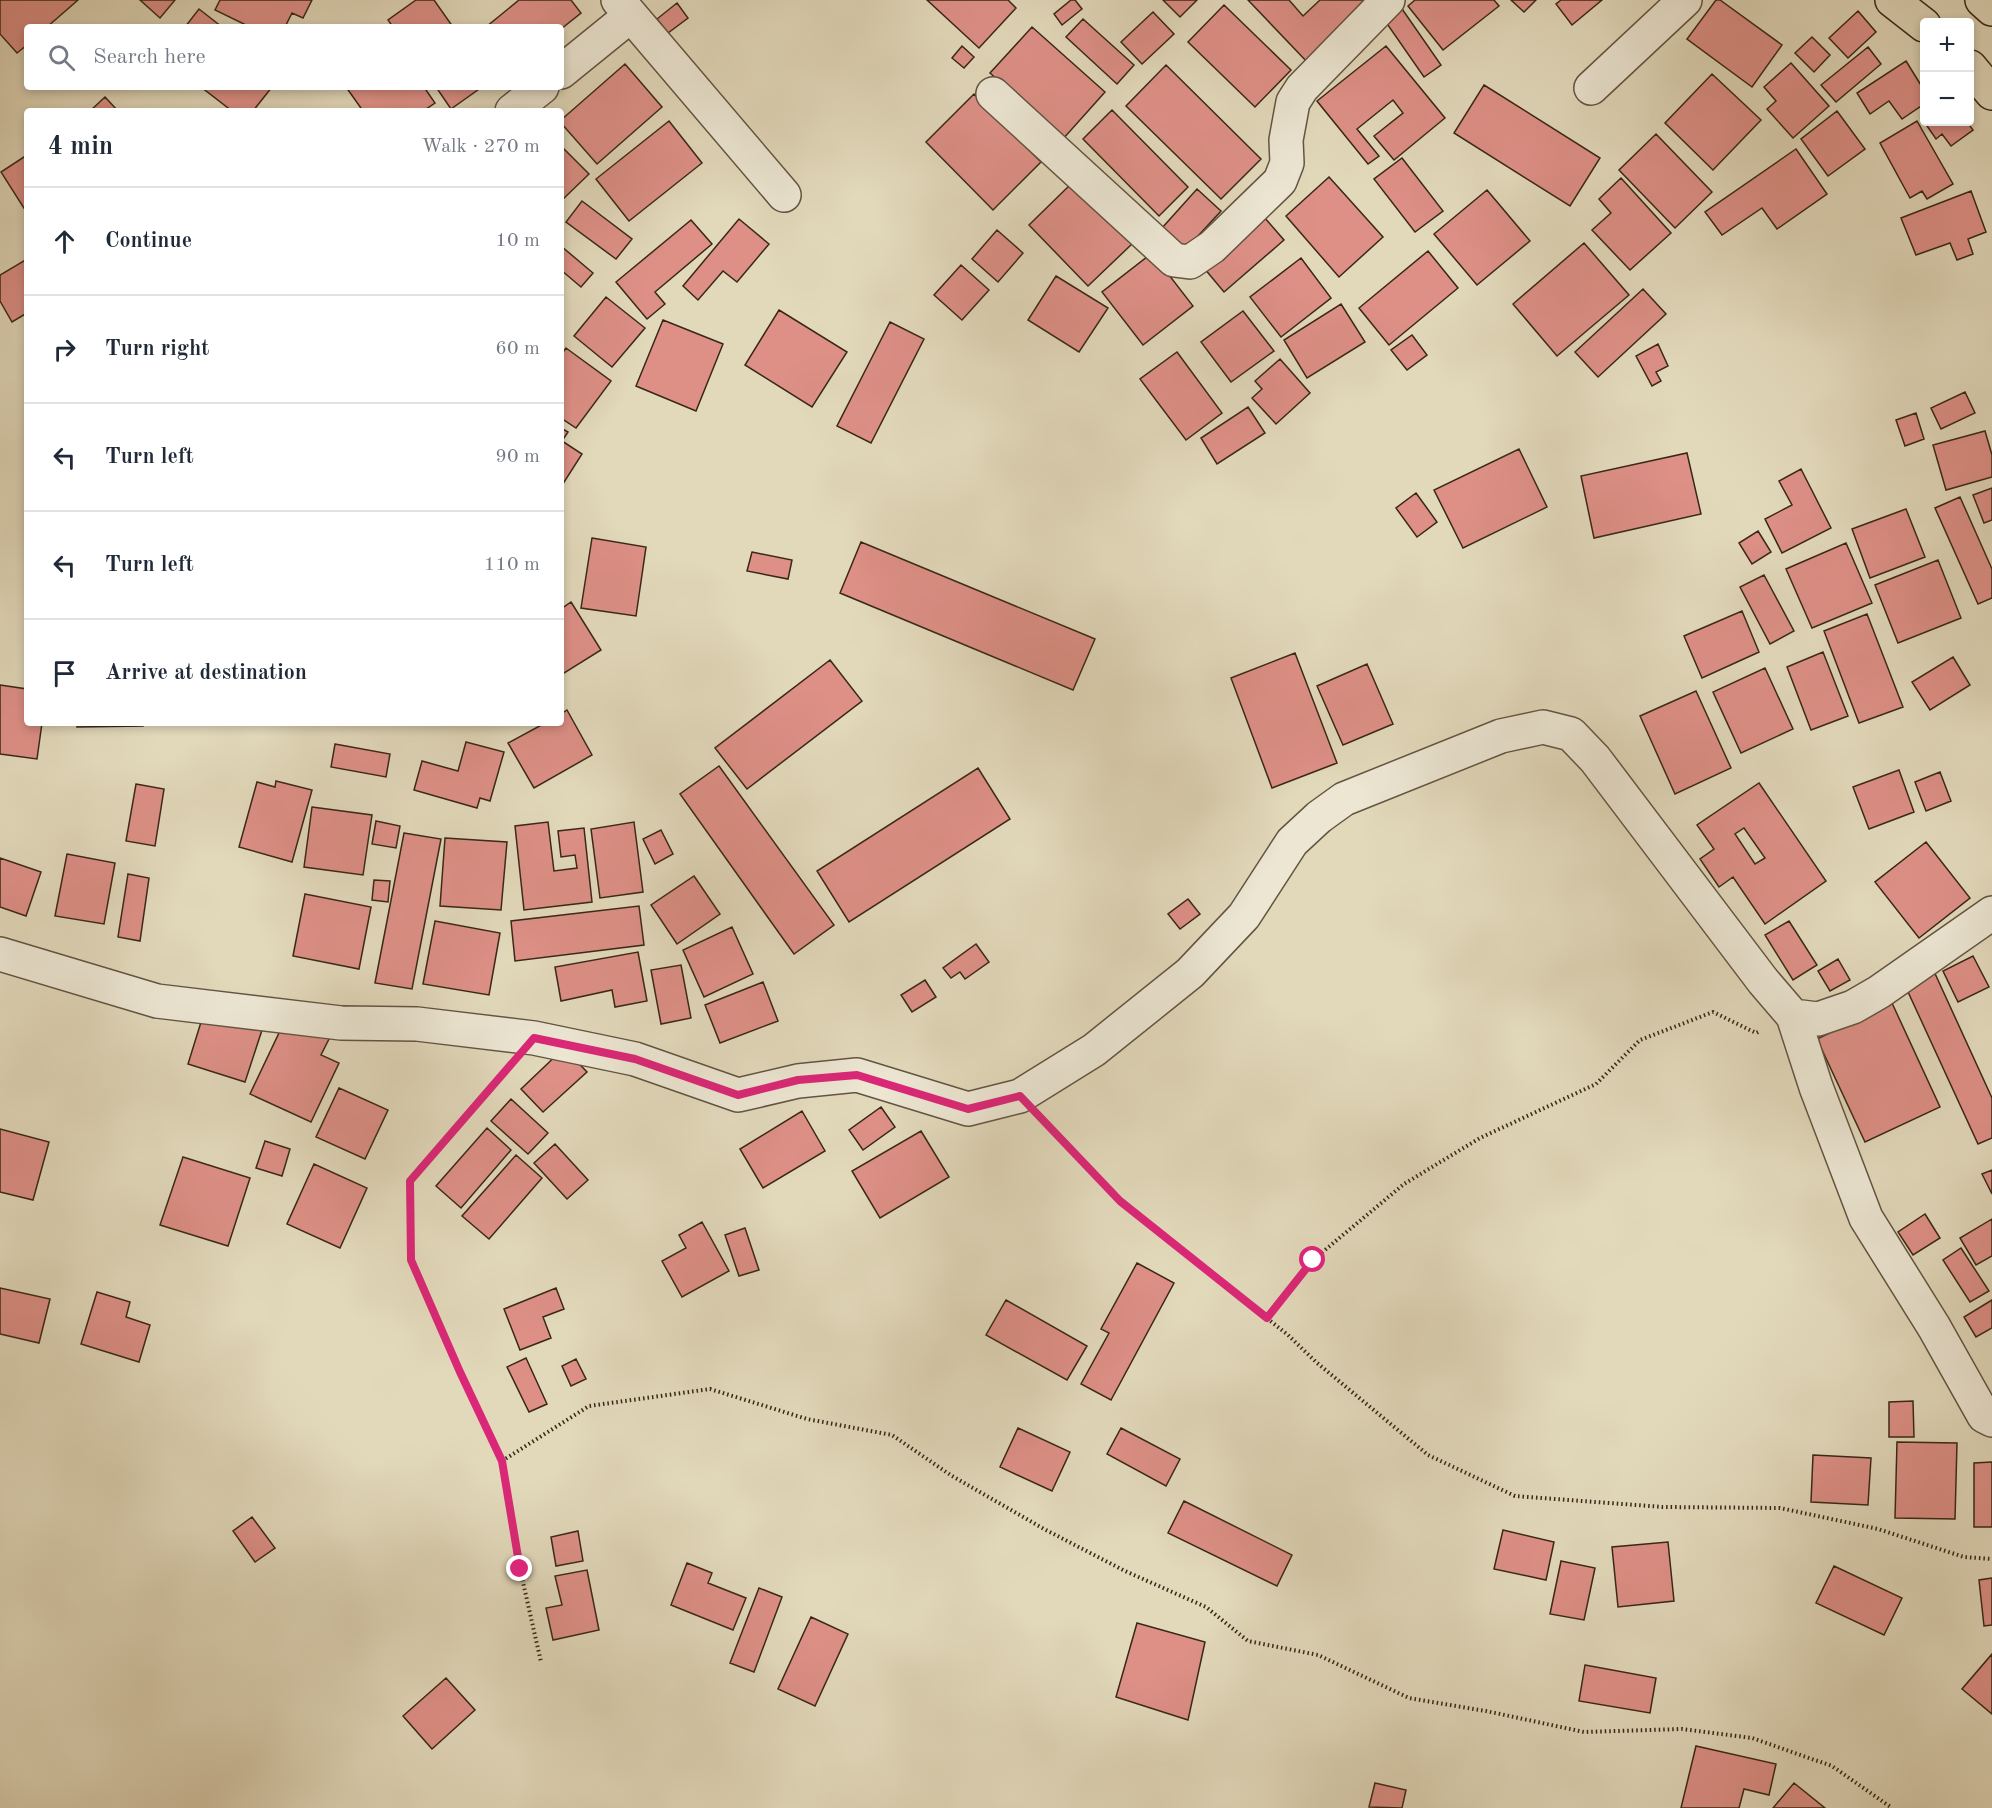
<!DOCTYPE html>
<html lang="en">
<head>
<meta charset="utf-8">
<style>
	:root { --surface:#fff; --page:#f2f2f3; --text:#1f2937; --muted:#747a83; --line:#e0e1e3 }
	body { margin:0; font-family:"Old Standard TT",serif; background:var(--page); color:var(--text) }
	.controls { position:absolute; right:18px; top:18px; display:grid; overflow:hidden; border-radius:6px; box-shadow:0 3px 9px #0003 }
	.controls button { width:54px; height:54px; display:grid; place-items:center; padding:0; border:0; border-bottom:2px solid var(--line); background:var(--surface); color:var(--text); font:30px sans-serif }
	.stop { position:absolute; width:18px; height:18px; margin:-14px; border:4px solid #db2777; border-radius:50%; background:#fff }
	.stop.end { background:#db2777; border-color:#fff; box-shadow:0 2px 6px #0008 }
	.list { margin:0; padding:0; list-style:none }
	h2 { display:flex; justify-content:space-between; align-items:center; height:78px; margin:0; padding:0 24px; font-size:26px }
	h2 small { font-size:20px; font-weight:400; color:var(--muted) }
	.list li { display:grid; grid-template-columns:39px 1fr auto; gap:18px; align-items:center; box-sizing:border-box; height:108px; padding:0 24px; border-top:2px solid var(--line) }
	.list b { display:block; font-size:22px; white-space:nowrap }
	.list em { font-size:20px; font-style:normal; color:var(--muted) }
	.icon { flex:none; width:33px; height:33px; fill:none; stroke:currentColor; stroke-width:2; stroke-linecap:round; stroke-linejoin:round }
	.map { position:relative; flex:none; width:1992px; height:1808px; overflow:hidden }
	.search { position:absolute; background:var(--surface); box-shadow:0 3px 9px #0003; left:24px; top:24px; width:540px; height:66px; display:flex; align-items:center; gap:15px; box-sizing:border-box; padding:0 21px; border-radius:6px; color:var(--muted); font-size:22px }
	.panel { position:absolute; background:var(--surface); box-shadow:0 3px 9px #0003; left:24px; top:108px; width:540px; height:618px; border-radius:6px }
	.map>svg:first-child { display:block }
	.building { fill:#de9087; stroke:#392718; stroke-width:1.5; fill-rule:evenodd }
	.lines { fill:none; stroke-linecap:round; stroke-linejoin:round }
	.street-casing { stroke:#635441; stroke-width:36 }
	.highway-casing { stroke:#392718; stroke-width:36 }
	.path { stroke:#392718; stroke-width:4; stroke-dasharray:1.5 3; stroke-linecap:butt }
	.street { stroke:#ece6d3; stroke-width:33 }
	.highway { stroke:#e2d9bb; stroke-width:33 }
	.route { stroke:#db2777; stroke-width:8 }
</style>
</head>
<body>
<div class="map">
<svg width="1992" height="1808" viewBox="0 0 1992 1808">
	<rect width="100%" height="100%" fill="#e2d9bb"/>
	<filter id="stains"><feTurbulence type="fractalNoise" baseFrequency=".00333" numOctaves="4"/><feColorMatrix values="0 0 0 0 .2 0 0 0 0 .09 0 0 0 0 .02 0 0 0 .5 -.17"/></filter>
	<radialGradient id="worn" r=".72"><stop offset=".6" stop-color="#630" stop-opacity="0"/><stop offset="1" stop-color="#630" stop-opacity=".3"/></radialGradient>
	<path class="building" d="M0,0H78L47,27H27V45L17,53L0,34Z
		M140,0H175L160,18Z
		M220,0H312L303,18L292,13L285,27H250L215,10Z
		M416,0H434L453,27H393L388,20Z
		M519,0H571L581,13L561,29V27H486Z
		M927,0H1008L1016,8L979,48Z
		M1071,0H1075L1082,9L1062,25L1054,14Z
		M1163,0H1197L1180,17Z
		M1248,0H1289L1303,16L1320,0H1375L1309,64Z
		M1415,0H1494L1499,6L1443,50L1408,6Z
		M1511,0H1536L1524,12Z
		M1561,0H1602L1572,25L1556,4Z
		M1716,0H1720L1782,45L1752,87L1687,39Z
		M677,3L688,18L668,33L657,19Z
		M1224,5L1291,70L1255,107L1188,42Z
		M1400,6L1441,65L1424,77L1383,18Z
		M199,9L222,27H185Z
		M1858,11L1876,32L1848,58L1829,38Z
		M1153,12L1174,34L1142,64L1121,42Z
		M1083,19L1134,65L1117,84L1066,37Z
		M1032,27L1105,92L1063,139L990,73Z
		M1812,37L1830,55L1814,72L1795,53Z
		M962,46L974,57L964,68L952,58Z
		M1386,46L1445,118L1394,160L1374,136L1403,113L1393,100L1357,129L1379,156L1368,164L1317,101Z
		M1868,47L1881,64L1836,102L1821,85Z
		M1906,61L1924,90V104L1902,119L1889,101L1870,114L1857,93Z
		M1791,63L1829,106L1793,138L1767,109L1776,101L1764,87Z
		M625,64L662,107L597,164L561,123V120Z
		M1166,65L1261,159L1221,199L1126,106Z
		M1712,74L1761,120L1713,170L1665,123Z
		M1484,85L1600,158L1570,206L1454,133Z
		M201,87H272L253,111H232Z
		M346,87H424L435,103L423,111H363Z
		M436,87H482L451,109Z
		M974,94L1041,162L993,210L926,142Z
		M105,97L118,111H90Z
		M1112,110L1188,187L1159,216L1083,139Z
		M1837,111L1865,149L1828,176L1801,139Z
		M669,121L702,163L629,221L596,179Z
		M1917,121L1953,184L1927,199L1922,191L1910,198L1880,143Z
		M1927,122H1967L1973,130L1951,146L1942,134L1936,139L1925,123Z
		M1656,134L1712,192L1675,228L1619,170Z
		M561,146L589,174L561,201Z
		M1796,149L1827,194L1777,229L1762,208L1722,235L1705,212Z
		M27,155V213L1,172Z
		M1402,158L1443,211L1415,232L1374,179Z
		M1329,177L1383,237L1339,277L1286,216Z
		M1621,178L1671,233L1630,270L1592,230L1611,213L1599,199Z
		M1073,182L1133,243L1088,286L1029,225Z
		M1197,189L1221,211L1186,249L1162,228Z
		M1487,190L1530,241L1477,285L1434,234Z
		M1971,191L1986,232L1968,239L1973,254L1957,260L1950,243L1916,255L1901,218Z
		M582,201L632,239L616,259L566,222Z
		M1264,217L1284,240L1224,292L1204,268Z
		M739,219L769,244L737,282L723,271L698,300L683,286Z
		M691,220L712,244L655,292L665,304L647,319L616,282Z
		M997,230L1023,253L998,282L972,259Z
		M1584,243L1629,295L1557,356L1513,304Z
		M561,246L593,273L581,287L561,270Z
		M1428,251L1458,288L1389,345L1359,308Z
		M1152,253L1193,306L1143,345L1102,292Z
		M1301,258L1331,298L1281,337L1250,297Z
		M27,259V313L12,322L0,301V275Z
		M961,265L989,290L962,320L934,295Z
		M1056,276L1108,308L1079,352L1028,320Z
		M1643,289L1666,314L1598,377L1575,352Z
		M606,297L645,328L612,367L574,336Z
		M1341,304L1365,342L1307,378L1284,340Z
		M779,310L847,352L812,407L745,365Z
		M1243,311L1274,351L1231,382L1201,342Z
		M663,320L723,344L696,411L636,386Z
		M890,322L924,339L871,443L837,426Z
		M1412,335L1427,355L1407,370L1391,350Z
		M1658,344L1668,366L1656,372L1661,381L1652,386L1636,356Z
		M566,348L611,381L576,428L561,418V355Z
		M1177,352L1222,413L1186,440L1140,379Z
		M1280,359L1310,393L1276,424L1252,398L1262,389L1255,381Z
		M1965,392L1975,413L1941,429L1931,408Z
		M1248,407L1265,433L1217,464L1201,438Z
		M1916,413L1924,439L1905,446L1896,420Z
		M561,428L568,432L562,441L582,454L561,487Z
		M1985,431L1992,455V477L1946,490L1933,445Z
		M1519,449L1547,507L1463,548L1434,490Z
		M1687,453L1701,514L1594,538L1581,476Z
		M1801,469L1831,528L1782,553L1765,519L1792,505L1779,481Z
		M1992,488V520L1984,523L1973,495Z
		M1416,493L1437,522L1417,537L1396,508Z
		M1960,497L1992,569V598L1978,604L1935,508Z
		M1906,509L1925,557L1870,578L1852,529Z
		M1758,531L1771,552L1752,564L1739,543Z
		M592,538L646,547L636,616L581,608Z
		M861,542L1095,639L1073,690L840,593Z
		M1846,543L1872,603L1812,628L1786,569Z
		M752,552L792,560L788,579L747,571Z
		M1938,560L1961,618L1898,643L1875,585Z
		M1764,575L1794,631L1770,644L1740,587Z
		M571,602L601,650L561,675V609Z
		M1742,611L1759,652L1702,678L1684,636Z
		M1867,614L1903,707L1859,723L1824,631Z
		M1823,652L1848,716L1811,730L1787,667Z
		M1295,653L1337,763L1272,788L1231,678Z
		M1953,657L1970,685L1930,710L1912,682Z
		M830,660L862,701L747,789L715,748Z
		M1367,664L1393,724L1343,745L1317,686Z
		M1765,668L1793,729L1741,753L1713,692Z
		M0,685L27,689V723H42L37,759L0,754Z
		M1696,691L1731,768L1675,794L1640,716Z
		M567,710L592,755L534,788L508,743L545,723H561V714Z
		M77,723H143V726L77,727Z
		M466,742L504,752L490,801L480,798L477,808L414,790L422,761L458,771Z
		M335,744L390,754L386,777L331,767Z
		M719,766L834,925L794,954L680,794Z
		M978,768L1010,819L849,922L817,871Z
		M1899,770L1914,812L1869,829L1853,787Z
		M1940,772L1951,801L1926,811L1915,782Z
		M276,781L312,790L292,862L239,847L257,782L275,787Z
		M1759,783L1826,881L1765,924L1733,877L1719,887L1700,859L1714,849L1697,825ZM1744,828L1765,858L1755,864L1735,834Z
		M136,784L164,789L155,846L126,841Z
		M312,807L372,815L363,875L304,867Z
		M376,821L400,826L396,848L372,844Z
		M548,822L554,871L577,868L575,855L561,857L558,831L584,828L592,902L524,910L515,826Z
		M634,822L643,892L600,898L591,829Z
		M661,830L673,854L655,864L643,839Z
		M404,833L441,839L412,989L375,983Z
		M445,838L507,842L501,910L440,906Z
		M1926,842L1970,898L1919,938L1875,882Z
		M67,854L115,863L104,924L55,916Z
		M0,858L41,872L26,916L0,907Z
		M128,874L149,878L140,941L118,937Z
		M694,876L720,914L677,944L651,905Z
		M374,880L390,881L388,902L372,900Z
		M305,894L371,907L359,969L293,956Z
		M1188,899L1200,914L1180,929L1168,914Z
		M639,906L644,945L515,961L511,921Z
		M435,921L500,933L489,995L423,984Z
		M1789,921L1817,965L1793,980L1765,935Z
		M732,927L753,974L704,997L683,950Z
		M976,944L989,962L965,979L960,972L951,978L943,968Z
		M638,952L647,1001L615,1007L612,990L561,1001L555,967Z
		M1973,956L1989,987L1958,1002L1943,971Z
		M1838,959L1850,980L1830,991L1818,971Z
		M681,965L691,1018L661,1024L651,970Z
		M1932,967L1992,1098V1138L1978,1144L1903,981Z
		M925,980L936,997L912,1012L901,995Z
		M763,982L778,1021L720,1043L705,1005Z
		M1892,1003L1940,1107L1865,1142L1817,1039Z
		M206,1006L264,1024L245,1082L188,1064Z
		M288,1014L331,1035L321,1055L339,1063L311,1122L250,1094Z
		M564,1048L587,1072L543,1112L521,1089Z
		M339,1088L388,1110L365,1159L316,1137Z
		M511,1099L548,1133L528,1154L491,1121Z
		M881,1107L895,1127L863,1150L849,1130Z
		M802,1111L825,1151L763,1188L740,1149Z
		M487,1128L511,1150L461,1208L436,1186Z
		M0,1129L49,1142L33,1200L0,1192Z
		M921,1131L949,1177L880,1218L852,1171Z
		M265,1141L290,1149L282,1176L256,1168Z
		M555,1144L588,1180L567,1199L534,1163Z
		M516,1155L542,1178L489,1239L462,1216Z
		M183,1157L250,1178L228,1246L160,1225Z
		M314,1164L367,1188L340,1248L287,1224Z
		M1992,1170V1194L1982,1174Z
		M1925,1214L1940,1238L1913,1255L1898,1232Z
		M1992,1219V1256L1976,1265L1960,1238Z
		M702,1222L729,1271L682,1297L662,1261L686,1248L679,1235Z
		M745,1228L759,1270L739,1276L725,1235Z
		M1961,1248L1989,1291L1970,1302L1943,1260Z
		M1137,1263L1174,1283L1111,1400L1081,1384L1109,1333L1101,1329Z
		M0,1288L50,1299L39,1343L0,1334Z
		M556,1288L564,1309L543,1317L551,1338L520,1350L504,1309Z
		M97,1292L130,1302L126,1317L150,1325L139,1362L81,1344Z
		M1006,1300L1087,1346L1067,1380L986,1335Z
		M1992,1300V1328L1976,1337L1964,1317Z
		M526,1358L547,1404L529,1412L507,1367Z
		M576,1359L586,1379L571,1386L562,1366Z
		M1913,1401L1914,1437H1889V1402Z
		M1018,1428L1070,1452L1052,1491L1000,1467Z
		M1121,1428L1180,1459L1166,1486L1107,1454Z
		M1897,1442L1957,1443L1955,1519L1895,1518Z
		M1813,1455L1871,1458L1868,1505L1811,1502Z
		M1992,1462V1527H1974V1463Z
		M1184,1501L1292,1555L1277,1586L1168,1533Z
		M252,1517L275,1548L255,1562L233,1531Z
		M1503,1530L1554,1542L1546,1580L1494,1569Z
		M578,1531L583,1561L556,1566L551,1537Z
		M1668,1542L1674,1601L1618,1607L1612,1547Z
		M1561,1561L1595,1568L1584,1620L1550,1614Z
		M687,1563L712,1573L708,1583L746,1598L733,1630L671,1605Z
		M1834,1566L1902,1598L1884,1635L1816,1603Z
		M587,1570L599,1630L553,1640L546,1608L562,1605L555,1576Z
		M1992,1578V1625L1984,1626L1979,1580Z
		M759,1588L782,1597L754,1672L730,1663Z
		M811,1617L848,1634L815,1706L778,1689Z
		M1137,1623L1205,1642L1188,1720L1116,1697Z
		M1992,1654V1714L1962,1689Z
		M1585,1665L1656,1678L1650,1713L1579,1701Z
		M446,1678L475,1710L432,1749L403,1716Z
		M1696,1746L1776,1764L1769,1795L1744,1789L1739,1808H1681Z
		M1375,1783L1406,1790L1402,1808L1369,1807Z
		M1794,1783L1825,1808H1773Z"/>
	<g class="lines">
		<defs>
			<path id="street" d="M618,0L784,195
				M561,72L630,16
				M1591,88L1685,0
				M993,94L1174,260L1190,262L1212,247L1280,181L1287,163L1286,140L1293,102L1302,88L1388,0
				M512,111L542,87
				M0,954L157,1001L341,1023L417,1024L534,1038L635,1059L738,1095L798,1081L857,1075L968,1109L1020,1096L1094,1050L1190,973L1244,916L1292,842L1319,817L1344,799L1501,736L1543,727L1571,734L1595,759L1763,981L1793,1016L1818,1019L1853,1007L1879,992L1992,913
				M1793,1016L1816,1087L1866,1218L1934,1327L1984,1416L1992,1420"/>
			<path id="highway" d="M1892,0L1924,25
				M1982,0L1992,9
				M1970,67L1992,93"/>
		</defs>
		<use href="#street" class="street-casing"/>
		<use href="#highway" class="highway-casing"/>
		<path class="path" d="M506,1070L410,1181L411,1260L460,1372L502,1461L520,1569L541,1662
			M1045,1122L1120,1201L1288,1335L1316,1362L1428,1455L1515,1496L1663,1507L1780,1508L1878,1529L1964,1557L1992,1559
			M1267,1318L1313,1260L1404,1184L1480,1138L1596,1084L1640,1040L1713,1012L1756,1033L1760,1031
			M502,1461L589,1406L710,1389L807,1419L892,1435L952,1476L1044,1529L1125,1571L1206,1607L1248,1641L1318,1655L1409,1698L1486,1711L1584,1732L1682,1729L1752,1738L1832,1766L1892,1808"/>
		<use href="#street" class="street"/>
		<use href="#highway" class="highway"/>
	</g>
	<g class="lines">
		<path class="route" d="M520,1569L502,1461L460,1372L411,1260L410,1181L534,1038L635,1059L738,1095L798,1080L857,1075L968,1109L1020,1096L1120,1201L1267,1318L1313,1260"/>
	</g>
	<rect width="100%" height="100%" filter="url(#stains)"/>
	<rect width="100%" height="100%" fill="url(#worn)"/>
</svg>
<div class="controls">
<button>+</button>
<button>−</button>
</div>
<div class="stop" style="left:1313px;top:1260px"></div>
<div class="stop end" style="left:520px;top:1569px"></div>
<div class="search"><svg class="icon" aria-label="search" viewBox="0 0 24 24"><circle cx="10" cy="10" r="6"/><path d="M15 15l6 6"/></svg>Search here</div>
<section class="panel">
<h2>4 min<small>Walk · 270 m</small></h2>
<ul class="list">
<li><svg class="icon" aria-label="ahead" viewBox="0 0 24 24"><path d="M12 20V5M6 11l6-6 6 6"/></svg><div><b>Continue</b></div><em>10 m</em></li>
<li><svg class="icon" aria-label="right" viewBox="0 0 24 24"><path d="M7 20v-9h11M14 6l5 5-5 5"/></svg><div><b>Turn right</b></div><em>60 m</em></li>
<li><svg class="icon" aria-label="left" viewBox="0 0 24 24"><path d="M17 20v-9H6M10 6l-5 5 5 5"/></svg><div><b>Turn left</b></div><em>90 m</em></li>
<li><svg class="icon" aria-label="left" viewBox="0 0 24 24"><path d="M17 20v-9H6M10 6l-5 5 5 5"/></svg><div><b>Turn left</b></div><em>110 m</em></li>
<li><svg class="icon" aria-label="arrive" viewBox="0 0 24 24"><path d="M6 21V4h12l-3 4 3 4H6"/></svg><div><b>Arrive at destination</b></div></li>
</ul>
</section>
</div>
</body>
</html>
